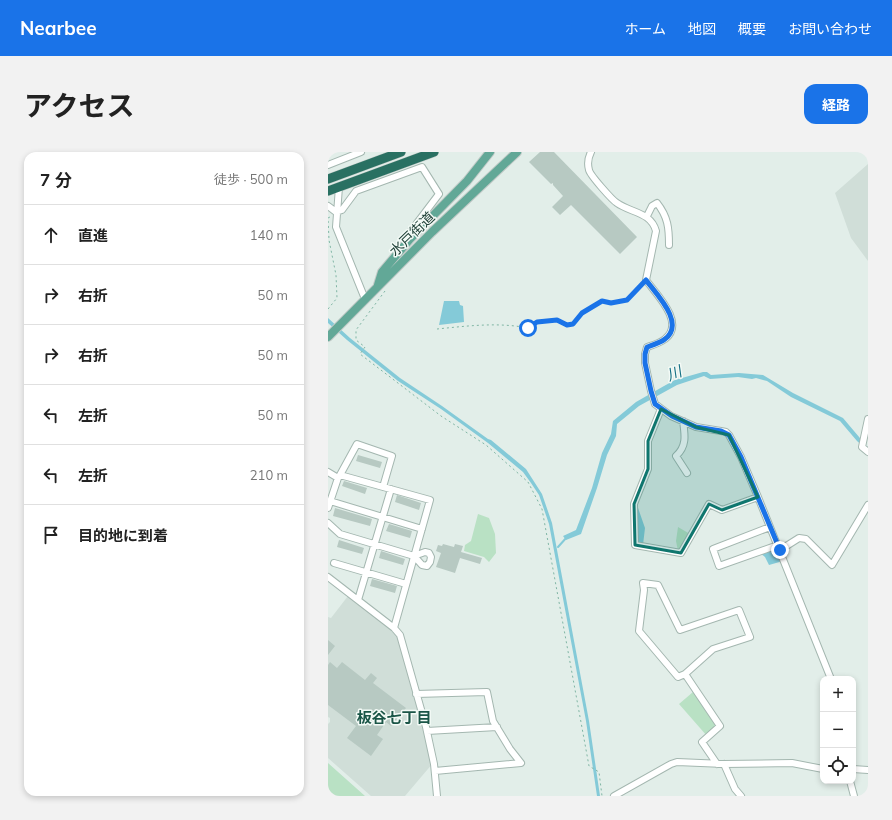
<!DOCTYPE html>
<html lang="ja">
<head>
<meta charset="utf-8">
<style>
	:root { --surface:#fff; --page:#f2f2f2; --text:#222; --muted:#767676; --line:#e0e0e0; --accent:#1a73e8 }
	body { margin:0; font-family:Mulish,"Noto Sans JP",sans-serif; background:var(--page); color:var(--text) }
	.controls { position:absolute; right:12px; bottom:12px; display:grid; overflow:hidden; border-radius:8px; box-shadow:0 2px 6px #0003 }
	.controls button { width:36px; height:36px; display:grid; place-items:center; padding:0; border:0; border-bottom:1px solid var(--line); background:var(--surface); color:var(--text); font:20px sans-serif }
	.stop { position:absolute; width:12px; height:12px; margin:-9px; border:3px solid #1a73e8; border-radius:50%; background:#fff }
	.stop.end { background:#1a73e8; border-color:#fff; box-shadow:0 1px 4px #0008 }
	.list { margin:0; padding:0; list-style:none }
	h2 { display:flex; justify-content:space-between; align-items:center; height:52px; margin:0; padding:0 16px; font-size:17px }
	h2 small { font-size:13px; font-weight:400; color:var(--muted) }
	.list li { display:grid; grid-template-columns:26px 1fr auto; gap:12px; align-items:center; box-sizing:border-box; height:60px; padding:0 16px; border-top:1px solid var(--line) }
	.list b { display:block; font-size:15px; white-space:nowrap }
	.list em { font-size:13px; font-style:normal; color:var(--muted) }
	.icon { flex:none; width:22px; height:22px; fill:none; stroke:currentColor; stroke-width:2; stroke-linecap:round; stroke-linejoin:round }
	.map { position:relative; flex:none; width:540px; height:644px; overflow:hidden; border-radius:12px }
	header { display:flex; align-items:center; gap:24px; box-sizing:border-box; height:56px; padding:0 20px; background:var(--accent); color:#fff }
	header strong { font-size:19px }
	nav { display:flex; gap:22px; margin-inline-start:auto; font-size:14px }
	.intro { display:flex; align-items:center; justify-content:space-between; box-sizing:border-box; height:96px; padding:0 24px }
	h1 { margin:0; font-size:28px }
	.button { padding:10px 18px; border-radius:12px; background:var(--accent); color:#fff; font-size:14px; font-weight:700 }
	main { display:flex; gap:24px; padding:0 24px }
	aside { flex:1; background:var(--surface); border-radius:12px; box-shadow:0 2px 6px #0003 }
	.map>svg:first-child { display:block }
	.built { fill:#d0ded8 }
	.green { fill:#b9e1c4 }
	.water { fill:#84cad8 }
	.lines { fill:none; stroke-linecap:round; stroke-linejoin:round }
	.stream { stroke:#84cad8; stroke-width:2 }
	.building { fill:#b7c9c2 }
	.minor-casing { stroke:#a4b7b0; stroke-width:8 }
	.major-casing { stroke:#c1cac7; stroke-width:10 }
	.highway-casing { stroke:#c1cac7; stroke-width:10 }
	.path { stroke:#7fb5a4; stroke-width:1; stroke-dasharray:2 3; stroke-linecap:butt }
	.minor { stroke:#fff; stroke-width:6 }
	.major { stroke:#62a897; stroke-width:8 }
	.highway { stroke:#297062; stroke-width:9 }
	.route { stroke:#1a73e8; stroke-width:5 }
	.marked { fill:#0f766e; fill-opacity:0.2; stroke:#0f766e; stroke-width:3; stroke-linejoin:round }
	.labels { text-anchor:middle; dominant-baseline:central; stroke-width:3; stroke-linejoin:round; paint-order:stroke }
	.street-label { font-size:14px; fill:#204138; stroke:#f3faf6 }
	.water-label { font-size:15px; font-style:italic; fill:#136f83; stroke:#f3faf6 }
	.neighbourhood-label { font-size:15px; font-weight:bold; fill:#1a5547; stroke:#f3faf6 }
</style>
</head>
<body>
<header>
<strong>Nearbee</strong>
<nav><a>ホーム</a><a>地図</a><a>概要</a><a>お問い合わせ</a></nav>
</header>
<div class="intro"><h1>アクセス</h1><a class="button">経路</a></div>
<main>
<aside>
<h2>7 分<small>徒歩 · 500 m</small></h2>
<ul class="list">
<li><svg class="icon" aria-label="ahead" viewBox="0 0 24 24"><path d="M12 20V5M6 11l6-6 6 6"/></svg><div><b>直進</b></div><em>140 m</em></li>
<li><svg class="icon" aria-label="right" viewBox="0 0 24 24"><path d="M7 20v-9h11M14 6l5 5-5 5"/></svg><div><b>右折</b></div><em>50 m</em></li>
<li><svg class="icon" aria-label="right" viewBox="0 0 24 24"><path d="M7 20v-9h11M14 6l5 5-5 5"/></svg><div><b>右折</b></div><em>50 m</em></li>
<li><svg class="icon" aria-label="left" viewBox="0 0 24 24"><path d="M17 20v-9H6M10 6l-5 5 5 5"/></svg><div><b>左折</b></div><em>50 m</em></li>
<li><svg class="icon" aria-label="left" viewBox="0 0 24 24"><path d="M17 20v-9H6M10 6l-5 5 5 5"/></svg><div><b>左折</b></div><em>210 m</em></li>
<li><svg class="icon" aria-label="arrive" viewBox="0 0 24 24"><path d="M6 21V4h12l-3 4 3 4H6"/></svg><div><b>目的地に到着</b></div></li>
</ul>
</aside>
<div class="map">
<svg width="540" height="644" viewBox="0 0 540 644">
	<rect width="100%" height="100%" fill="#e2eee9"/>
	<path class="built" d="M540,12V109L523,86L507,41Z
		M20,444L70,483L105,611L77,644H43L0,606V572L2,570V566L0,565V465L3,466Z"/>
	<path class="green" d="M150,362L161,366L167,382L168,401L161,410L156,405L136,399L137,393L143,389Z
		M350,375L362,382L350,399L348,389Z
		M365,540L390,574L379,584L351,552Z
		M0,611L37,644H0Z"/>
	<path class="water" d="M116,149H131L132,153L135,154L136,170L111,173Z
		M0,166L22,186L72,226L114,254L160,287L163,288L198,317L214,342L224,371L261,569L272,644H269L258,569L221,372L211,343L203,331L195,320L160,291L113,257L70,229L19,188L0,171Z
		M375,220H379L383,223L411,221L435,223L465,241L515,266L537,292L540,296V299L529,289L512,269L463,245L439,229L428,226L424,227L410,225L382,227L376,224L349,233L311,254L289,272L288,284L279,303L269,336L253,382L238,388L235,384L248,378L264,336L274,301L283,282L285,269L308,250L336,234L347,228Z
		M309,353L317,376L315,393L309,392Z
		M449,395L455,409L441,413L437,405L432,401Z"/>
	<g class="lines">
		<path class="stream" d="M230,395L239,385"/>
	</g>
	<path class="building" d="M212,0H226L309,85L292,102L243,53L232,63L224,55L235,44L225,33V31L223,32L201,10Z
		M30,303L54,310L52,316L28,309Z
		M16,329L39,336L37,342L14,334Z
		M69,343L93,351L91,358L67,350Z
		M7,356L44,367L42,374L5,364Z
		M61,372L84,379L82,386L58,379Z
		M11,388L36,396L34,402L9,395Z
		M115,392L126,395L127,392L135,394L133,400L154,406L152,412L132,406L127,421L108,415L113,401L108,399L110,393L114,394Z
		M53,399L77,407L75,413L51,406Z
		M44,427L69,434L67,441L42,434Z
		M0,488L7,494L0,503Z
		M2,510L9,516L14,510L37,528L43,521L49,526L45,531L78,556L63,574L58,570L49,583L55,587L43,604L19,586L28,574L0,553V513Z"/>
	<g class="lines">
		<defs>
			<path id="minor" d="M263,0C260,6 259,11 261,18C262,23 284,48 289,51C303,61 323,60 328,79L318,128C328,142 358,171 337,187C332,191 325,193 319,195L317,202V211L323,239L327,252L343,264L368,275L393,279L398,280L401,283L413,305L430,345L503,527
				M0,13L33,0
				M11,35L8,75L37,147
				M0,54L8,60L14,58L28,39L94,15L111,42L83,79L82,87
				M319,64L324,54L329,51C340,65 341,76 341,93
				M333,257L320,289V317L306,352L307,393L353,401L381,352L394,358L430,345
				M540,267L534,295L540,300
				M355,269C357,283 359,294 348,304L359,321
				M0,320L10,326L12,323L102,348L66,476
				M12,323L29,292L64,304L55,335
				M2,349L94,377
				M0,356L10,326
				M0,371L12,382L86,404L94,413L99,414L102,410L103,405L101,401L97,400L86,404
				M442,375L385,397L391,414L450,393
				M452,398L471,386L478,387L504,413L540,353
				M6,411L78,432
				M0,425L66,476L72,483L98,575L106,612L109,644
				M315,431L330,433L352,478L411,458L422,485L385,497L357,522L350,525L311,479L316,438Z
				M30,448L63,337
				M357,522L392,574L374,590L389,612
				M88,542L159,540L165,569L182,597L193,611L107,619
				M99,579L169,575
				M396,612L407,637L413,644
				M525,617L540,618
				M522,629L526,644
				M286,644L343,612L349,610L396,612L464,611L495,617"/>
			<path id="major" d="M50,133L54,120L82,87L139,29L162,0
				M0,185L104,80L189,0"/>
			<path id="highway" d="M0,27L73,0
				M0,39L106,0"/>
		</defs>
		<use href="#minor" class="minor-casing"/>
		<use href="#major" class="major-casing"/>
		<use href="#highway" class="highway-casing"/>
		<path class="path" d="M57,139L28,178V188L37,195L32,202L113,264L158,293L200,330L214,357L261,614L271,620L274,644
			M0,157L9,146L8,123L1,88L0,66L2,65
			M109,177C139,174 170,170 200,176L209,170L229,168L239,173L245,172L254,161L274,149L283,151L299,148L314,133"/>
		<use href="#minor" class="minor"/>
		<use href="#major" class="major"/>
		<use href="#highway" class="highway"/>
	</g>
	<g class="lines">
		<path class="route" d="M200,176L209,170L229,168L239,173L245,172L254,161L274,149L283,151L299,148L318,128C328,142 358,171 337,187C332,191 325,193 319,195L317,202V211L323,239L327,252L344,264L368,275L393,279L401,283L413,305L452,398"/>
	</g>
	<path class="marked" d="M333,257L368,275L401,283L430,345L394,358L381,352L353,401L307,393L306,352L320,317V289Z"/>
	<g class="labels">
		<g class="street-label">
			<text transform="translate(84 82) rotate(-44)">水戸街道</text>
		</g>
		<g class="water-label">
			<text transform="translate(346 221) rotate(-22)">川</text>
		</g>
		<g class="neighbourhood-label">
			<text x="66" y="565">板谷七丁目</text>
		</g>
	</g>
</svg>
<div class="controls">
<button>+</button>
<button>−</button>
<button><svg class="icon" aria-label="locate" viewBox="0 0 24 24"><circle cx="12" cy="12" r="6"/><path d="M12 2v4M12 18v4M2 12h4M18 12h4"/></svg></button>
</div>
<div class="stop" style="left:200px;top:176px"></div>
<div class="stop end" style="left:452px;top:398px"></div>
</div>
</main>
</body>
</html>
